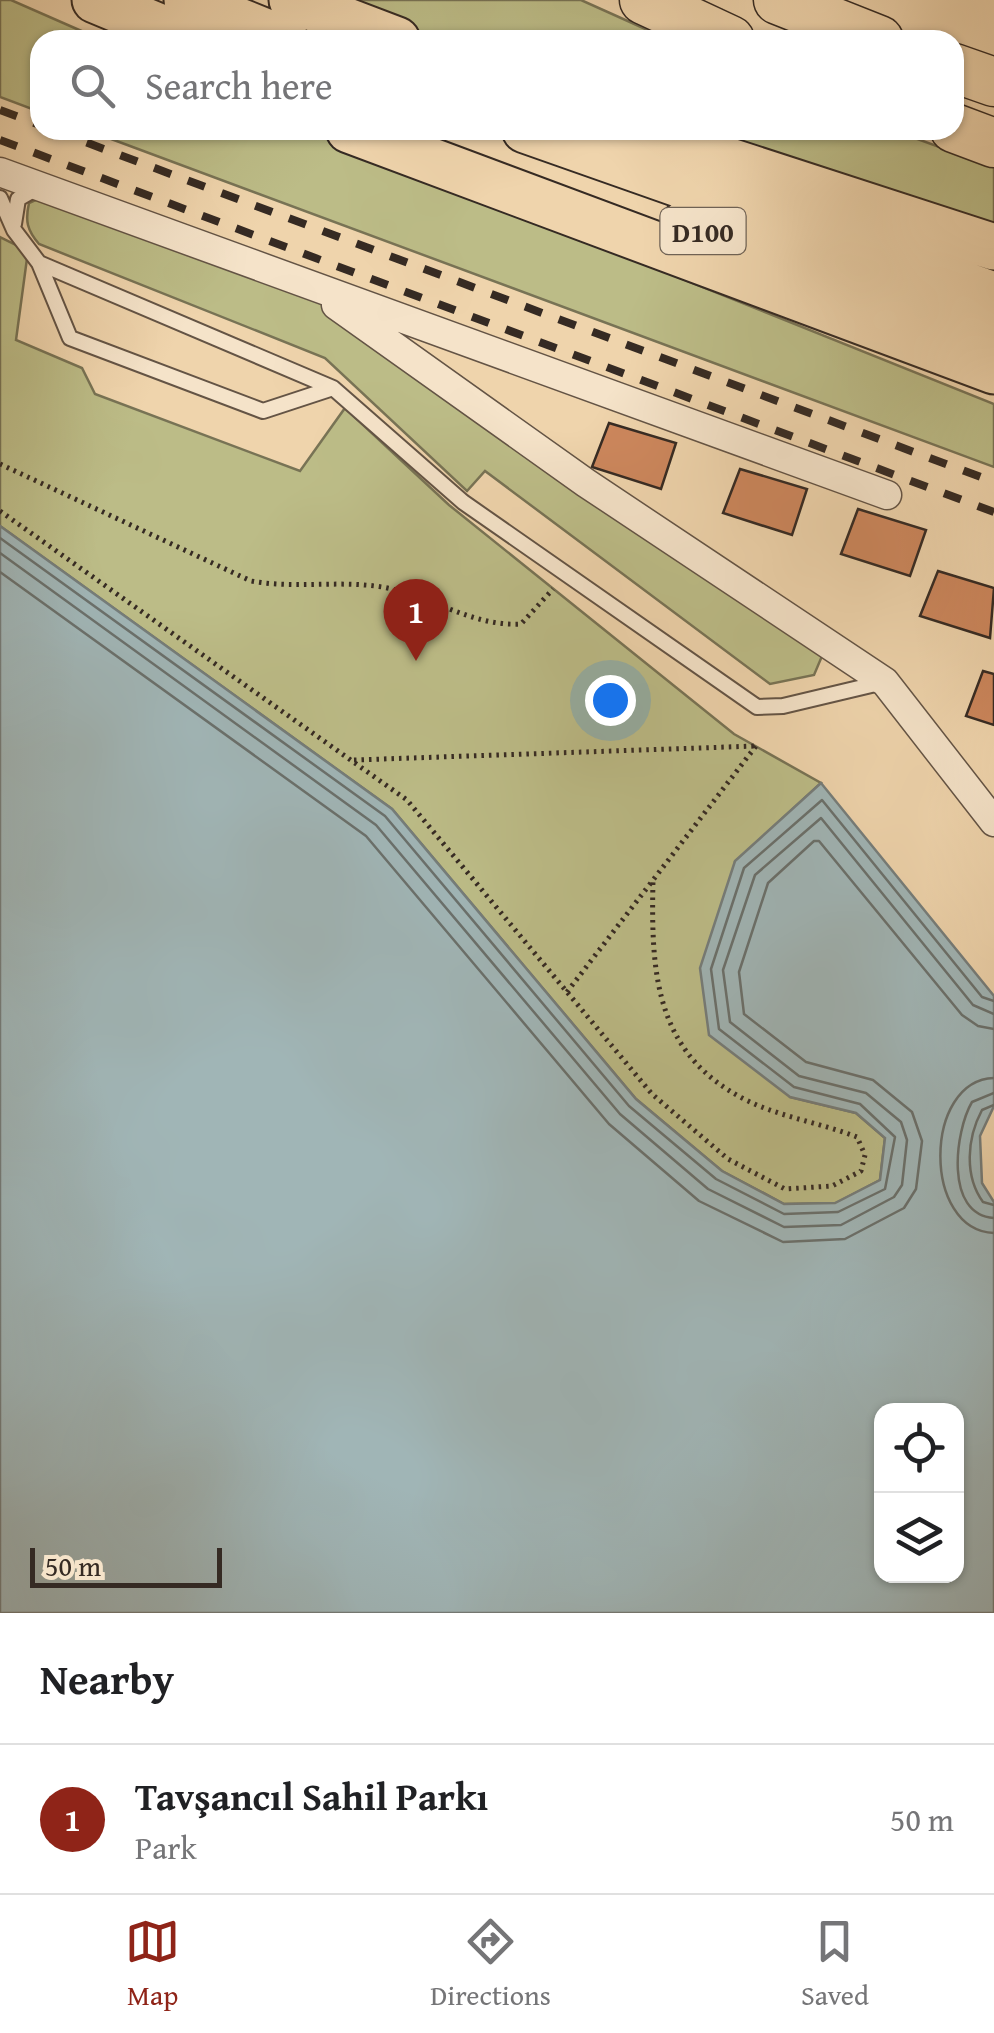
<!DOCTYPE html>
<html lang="en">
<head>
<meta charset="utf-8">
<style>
	:root { --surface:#fff; --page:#f2f2f2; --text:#202124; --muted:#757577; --line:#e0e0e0; --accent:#8f2418 }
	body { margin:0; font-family:"Gentium Book Plus",serif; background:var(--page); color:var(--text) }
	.controls { position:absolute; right:30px; bottom:30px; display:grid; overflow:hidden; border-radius:20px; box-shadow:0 2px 8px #0004 }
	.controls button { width:90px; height:90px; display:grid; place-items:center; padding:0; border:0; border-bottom:2px solid var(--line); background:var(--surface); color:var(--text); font:50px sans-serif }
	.scale { position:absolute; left:30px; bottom:25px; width:192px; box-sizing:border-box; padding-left:10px; border:5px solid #352a23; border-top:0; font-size:28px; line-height:35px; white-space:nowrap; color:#352a23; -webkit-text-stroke:8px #f5e3c9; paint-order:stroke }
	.you { position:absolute; left:610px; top:700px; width:35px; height:35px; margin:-25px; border:8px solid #fff; border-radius:50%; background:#1a73e8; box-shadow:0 0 0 15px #1a73e833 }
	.badge { display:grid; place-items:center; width:65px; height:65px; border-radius:50%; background:var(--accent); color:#fff; font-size:32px; font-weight:700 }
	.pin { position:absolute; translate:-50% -82px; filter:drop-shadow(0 2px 5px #0008) }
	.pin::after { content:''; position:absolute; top:52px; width:35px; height:30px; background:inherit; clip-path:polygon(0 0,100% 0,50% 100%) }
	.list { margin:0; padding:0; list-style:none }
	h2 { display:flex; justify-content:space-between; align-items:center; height:130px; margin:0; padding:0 40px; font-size:42px }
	h2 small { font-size:32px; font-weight:400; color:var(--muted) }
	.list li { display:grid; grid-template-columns:65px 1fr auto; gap:30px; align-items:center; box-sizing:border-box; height:150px; padding:0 40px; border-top:2px solid var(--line) }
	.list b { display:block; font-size:38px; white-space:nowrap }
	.list p { margin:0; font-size:32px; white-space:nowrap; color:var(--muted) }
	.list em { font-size:32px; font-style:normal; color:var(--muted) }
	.icon { flex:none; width:55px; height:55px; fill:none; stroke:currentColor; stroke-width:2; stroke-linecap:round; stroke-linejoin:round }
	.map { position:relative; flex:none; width:994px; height:1613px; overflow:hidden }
	.search { position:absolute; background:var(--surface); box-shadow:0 2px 8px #0004; left:30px; right:30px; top:30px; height:110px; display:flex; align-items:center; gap:25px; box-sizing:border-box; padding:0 35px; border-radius:30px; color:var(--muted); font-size:38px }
	.sheet { height:280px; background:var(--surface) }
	nav { display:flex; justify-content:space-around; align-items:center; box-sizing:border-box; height:140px; border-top:2px solid var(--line); background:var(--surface); font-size:28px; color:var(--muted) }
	nav a { display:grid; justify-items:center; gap:5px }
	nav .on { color:var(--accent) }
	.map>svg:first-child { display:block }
	.green { fill:#bcbc87; stroke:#787355; stroke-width:2.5 }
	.water { fill:#a0b5b6; stroke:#757d7b; stroke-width:2.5; fill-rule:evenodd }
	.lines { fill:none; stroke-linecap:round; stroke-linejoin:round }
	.shore { stroke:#6a706c; stroke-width:2.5 }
	.building { fill:#cd875d; stroke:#352a23; stroke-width:2.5 }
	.service-casing { stroke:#645445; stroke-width:18 }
	.minor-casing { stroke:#645445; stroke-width:31 }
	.trunk-casing { stroke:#352a23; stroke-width:49 }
	.motorway-casing { stroke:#352a23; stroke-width:51 }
	.path { stroke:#352a23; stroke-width:5; stroke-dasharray:2.5 5; stroke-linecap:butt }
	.service { stroke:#f5e3c9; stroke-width:14 }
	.minor { stroke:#f5e3c9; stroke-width:28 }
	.trunk { stroke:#efd4ac; stroke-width:45 }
	.motorway { stroke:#efd4ac; stroke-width:48 }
	.rail { stroke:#352a23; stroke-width:8; stroke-dasharray:18 18; stroke-linecap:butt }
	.labels { text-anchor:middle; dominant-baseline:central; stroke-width:10; stroke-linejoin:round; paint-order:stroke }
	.shield { fill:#f5e3c9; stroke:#6f6255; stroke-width:2.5 }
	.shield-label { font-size:28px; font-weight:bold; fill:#352a23 }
</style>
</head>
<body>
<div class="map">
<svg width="994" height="1613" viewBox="0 0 994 1613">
	<rect width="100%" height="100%" fill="#efd4ac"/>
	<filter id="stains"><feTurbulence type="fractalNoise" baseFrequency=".002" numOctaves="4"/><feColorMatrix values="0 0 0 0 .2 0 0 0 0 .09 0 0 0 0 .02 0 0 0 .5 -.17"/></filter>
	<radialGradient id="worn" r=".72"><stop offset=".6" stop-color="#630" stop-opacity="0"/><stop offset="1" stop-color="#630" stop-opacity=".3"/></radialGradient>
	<path class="green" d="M0,0H11L102,40H40V112L0,97Z
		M325,0H581L670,40H429Z
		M87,130H311L994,404V467Z
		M662,130H893L994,167V236Z
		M42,197L313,296L825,649L814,675L770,684L485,471L467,491L325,358L39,244C27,230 25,221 29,203Z
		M0,237L28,251L16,340L82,368L95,394L300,471L345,408L449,505L734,734L821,783L735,862L790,1097L856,1113L885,1138L880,1180L836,1203L784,1204L722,1171L636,1099L392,809L0,526Z"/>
	<path class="water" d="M0,526L392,809L636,1099L722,1171L784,1204L835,1203L880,1180L885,1138L856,1113L790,1097L709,1035L700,968L735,861L821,783L994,996V1106L980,1136L982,1183L994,1202V1613H0ZM882,1410H956V1576H882Z"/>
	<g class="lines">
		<path class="shore" d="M0,538L385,816L629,1106L716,1179L784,1214L838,1212L885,1189L895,1137L860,1104L794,1087L719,1029L711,969L744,868L822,800L982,997L994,1001
			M0,553L376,825L620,1114L708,1189L784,1227L841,1225L894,1197L902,1185L907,1140L901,1122L866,1093L799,1076L730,1022L723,970L755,875L821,818L973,1005L994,1014
			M0,572L366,836L609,1124L699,1201L783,1242L845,1239L904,1208L916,1189L922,1141L912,1112L873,1080L806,1062L744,1014L739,972L768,883L814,841H819L962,1015L978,1026L994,1029
			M994,1078C923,1080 922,1231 994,1233
			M994,1093L972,1102C955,1131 944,1215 994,1218
			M994,1105L982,1110C967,1138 964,1176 983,1202L994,1205"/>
	</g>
	<path class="building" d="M609,423L676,443L661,489L592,467Z
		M740,469L807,489L792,535L723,513Z
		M858,509L926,530L910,576L841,554Z
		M938,571L994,588L990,638L920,616Z
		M983,671L994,674V725L966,716Z"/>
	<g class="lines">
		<defs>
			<path id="service" d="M0,198L14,230L39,263L333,388L463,502L757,707L783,706L884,682
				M14,224L18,199L37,188
				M39,263L70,338L263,411L333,388"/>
			<path id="minor" d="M0,172L887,495
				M336,305L586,483L885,682L994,822"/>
			<path id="trunk" d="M95,0L191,40
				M187,0L286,40
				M292,0L397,40
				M349,130L994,371
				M525,130L994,295
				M634,130L994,247
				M684,224L994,329"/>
			<path id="motorway" d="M644,0L730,40
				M778,0L879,40
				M954,68L994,82
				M954,128L994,143"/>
		</defs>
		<use href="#service" class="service-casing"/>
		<use href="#minor" class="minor-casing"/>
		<use href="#trunk" class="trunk-casing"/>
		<use href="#motorway" class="motorway-casing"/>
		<path class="path" d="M0,464L251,581C295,589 338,580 382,587C430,595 472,627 521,624L553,589
			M0,511L407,800L652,1094L728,1159L785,1189L832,1186L861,1171L865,1155L857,1137C821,1123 780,1117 746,1100C654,1054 651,971 653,880
			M354,760L756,746
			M567,992L756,746"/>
		<use href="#service" class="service"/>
		<use href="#minor" class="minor"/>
		<use href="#trunk" class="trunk"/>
		<use href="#motorway" class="motorway"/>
		<path class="rail" d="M0,110L40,125
			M53,130L994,482
			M0,140L994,512"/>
	</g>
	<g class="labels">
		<rect class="shield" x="660.5" y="208" width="85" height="46" rx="8"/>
		<g class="shield-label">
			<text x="703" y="231">D100</text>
		</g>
	</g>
	<rect width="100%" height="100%" filter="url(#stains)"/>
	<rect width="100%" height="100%" fill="url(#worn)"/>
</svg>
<div class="controls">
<button><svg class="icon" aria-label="locate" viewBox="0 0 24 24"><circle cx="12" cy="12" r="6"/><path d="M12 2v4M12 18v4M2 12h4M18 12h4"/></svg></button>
<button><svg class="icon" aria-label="layers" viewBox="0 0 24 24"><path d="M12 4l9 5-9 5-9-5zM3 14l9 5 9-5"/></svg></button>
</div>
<div class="scale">50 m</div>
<div class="you"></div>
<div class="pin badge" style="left:416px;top:661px">1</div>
<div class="search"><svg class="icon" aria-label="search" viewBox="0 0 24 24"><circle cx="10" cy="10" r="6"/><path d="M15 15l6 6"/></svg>Search here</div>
</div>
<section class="sheet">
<h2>Nearby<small></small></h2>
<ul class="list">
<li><span class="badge">1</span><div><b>Tavşancıl Sahil Parkı</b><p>Park</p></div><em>50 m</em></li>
</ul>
</section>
<nav>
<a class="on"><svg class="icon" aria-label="map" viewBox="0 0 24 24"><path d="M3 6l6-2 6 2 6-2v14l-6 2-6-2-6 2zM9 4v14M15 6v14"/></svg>Map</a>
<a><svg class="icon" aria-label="directions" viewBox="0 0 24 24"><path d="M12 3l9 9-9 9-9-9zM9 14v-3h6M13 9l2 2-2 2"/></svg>Directions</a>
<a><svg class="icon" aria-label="saved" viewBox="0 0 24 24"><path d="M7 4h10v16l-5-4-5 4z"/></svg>Saved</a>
</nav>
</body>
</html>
